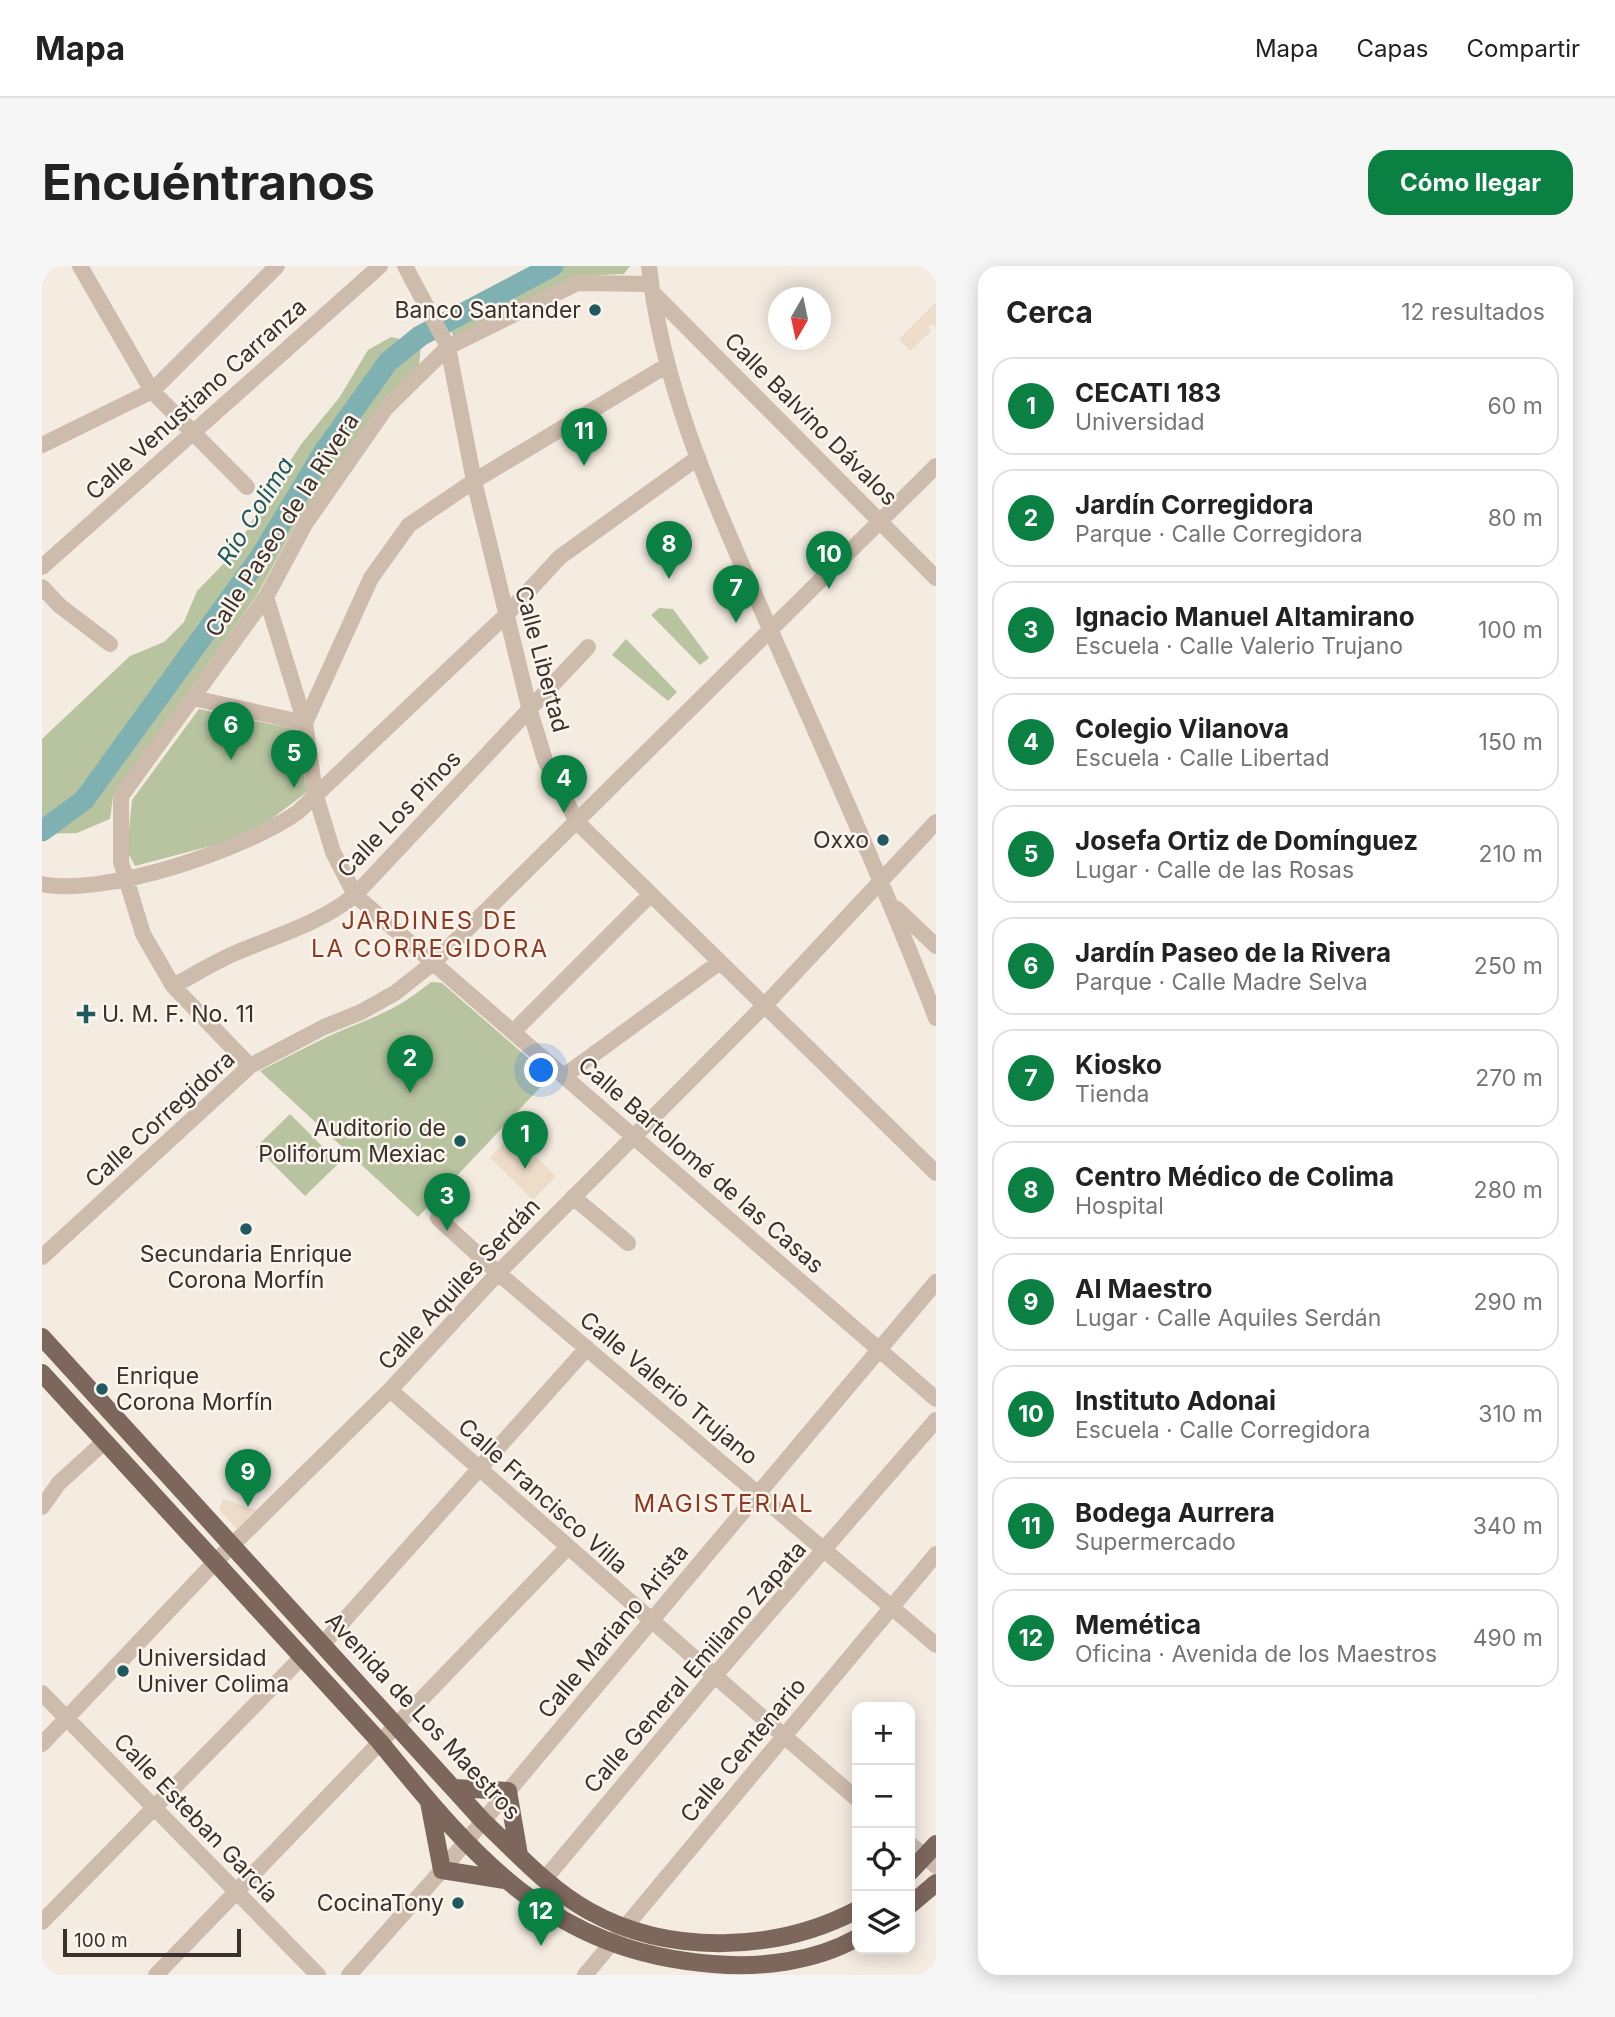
<!DOCTYPE html>
<html lang="es">
<head>
<meta charset="utf-8">
<style>
	:root { --surface:#fff; --page:#f6f6f6; --text:#222; --muted:#767676; --line:#e0e0e0; --accent:#0b8043 }
	body { margin:0; font-family:Inter,sans-serif; background:var(--page); color:var(--text) }
	.controls { position:absolute; right:21px; bottom:21px; display:grid; overflow:hidden; border-radius:14px; box-shadow:0 4px 18px #0003 }
	.controls button { width:63px; height:63px; display:grid; place-items:center; padding:0; border:0; border-bottom:2px solid var(--line); background:var(--surface); color:var(--text); font:35px sans-serif }
	.compass { position:absolute; left:726px; top:21px; width:63px; height:63px; border-radius:50%; background:var(--surface); box-shadow:0 4px 18px #0003; rotate:189deg }
	.scale { position:absolute; left:21px; bottom:18px; width:178px; box-sizing:border-box; padding-left:7px; border:4px solid #3b302b; border-top:0; font-size:19px; line-height:24px; white-space:nowrap; color:#3b302b; -webkit-text-stroke:5px #fbf5ee; paint-order:stroke }
	.you { position:absolute; left:500px; top:805px; width:24px; height:24px; margin:-18px; border:5px solid #fff; border-radius:50%; background:#1a73e8; box-shadow:0 0 0 10px #1a73e833 }
	.badge { display:grid; place-items:center; width:46px; height:46px; border-radius:50%; background:var(--accent); color:#fff; font-size:23px; font-weight:700 }
	.pin { position:absolute; translate:-50% -58px; filter:drop-shadow(0 2px 4px #0008) }
	.pin::after { content:''; position:absolute; top:37px; width:24px; height:21px; background:inherit; clip-path:polygon(0 0,100% 0,50% 100%) }
	.list { margin:0; padding:0; list-style:none }
	h2 { display:flex; justify-content:space-between; align-items:center; height:91px; margin:0; padding:0 28px; font-size:30px }
	h2 small { font-size:23px; font-weight:400; color:var(--muted) }
	.list li { display:grid; grid-template-columns:46px 1fr auto; gap:21px; align-items:center; box-sizing:border-box; height:98px; margin:0 14px 14px; padding:0 14px; border:2px solid var(--line); border-radius:21px }
	.list b { display:block; font-size:26px; white-space:nowrap }
	.list p { margin:0; font-size:23px; white-space:nowrap; color:var(--muted) }
	.list em { font-size:23px; font-style:normal; color:var(--muted) }
	.icon { flex:none; width:38px; height:38px; fill:none; stroke:currentColor; stroke-width:2; stroke-linecap:round; stroke-linejoin:round }
	.map { position:relative; flex:none; width:894px; height:1709px; overflow:hidden; border-radius:21px }
	header { display:flex; align-items:center; gap:42px; box-sizing:border-box; height:98px; padding:0 35px; background:var(--surface); border-bottom:2px solid var(--line) }
	header strong { font-size:33px }
	nav { display:flex; gap:38px; margin-inline-start:auto; font-size:24px }
	.intro { display:flex; align-items:center; justify-content:space-between; box-sizing:border-box; height:168px; padding:0 42px }
	h1 { margin:0; font-size:49px }
	.button { padding:18px 32px; border-radius:21px; background:var(--accent); color:#fff; font-size:24px; font-weight:700 }
	main { display:flex; gap:42px; padding:0 42px }
	aside { flex:1; background:var(--surface); border-radius:21px; box-shadow:0 4px 18px #0003 }
	.map>svg:first-child { display:block }
	.green { fill:#b8c4a0 }
	.plaza { fill:#ecdcc8 }
	.lines { fill:none; stroke-linecap:round; stroke-linejoin:round }
	.river { stroke:#7fb0b2; stroke-width:21 }
	.minor { stroke:#cdbbac; stroke-width:16 }
	.major { stroke:#7d675c; stroke-width:18 }
	.poi-dot { fill:#1f5a5e; stroke:#fbf5ee; stroke-width:2.5 }
	.labels { text-anchor:middle; dominant-baseline:central; stroke-width:5; stroke-linejoin:round; paint-order:stroke }
	.poi-label { font-size:23px; fill:#3b302b; stroke:#fbf5ee; text-anchor:end }
	.street-label { font-size:23px; fill:#3b302b; stroke:#fbf5ee }
	.water-label { font-size:24px; font-style:italic; fill:#1f5a5e; stroke:#fbf5ee }
	.neighbourhood-label { font-size:24px; letter-spacing:2px; fill:#8c3b22; stroke:#fbf5ee }
</style>
</head>
<body>
<header>
<strong>Mapa</strong>
<nav><a>Mapa</a><a>Capas</a><a>Compartir</a></nav>
</header>
<div class="intro"><h1>Encuéntranos</h1><a class="button">Cómo llegar</a></div>
<main>
<div class="map">
<svg width="894" height="1709" viewBox="0 0 894 1709">
	<rect width="100%" height="100%" fill="#f4ebe1"/>
	<path class="green" d="M520,0H588L582,8L536,10L412,71L406,60L420,51L450,41L464,28L482,23Z
		M349,71L379,78L377,100L343,132L253,259L215,329L71,530L68,553L35,567L0,568V473L88,390L122,376L142,356L155,325L193,286L216,244L260,177L297,132L326,84Z
		M617,342L631,343L667,392L658,399L609,349Z
		M584,373L635,426L626,435L570,389Z
		M157,443L253,463L265,526L224,557L176,578L93,600L85,585L90,534Z
		M389,716L400,717L508,811L376,951L218,805C241,793 264,781 287,770C330,751 351,747 389,716Z
		M248,848L297,897L263,930L214,881Z"/>
	<path class="plaza" d="M894,36V62L889,58L886,61L889,65L868,85L857,73Z
		M470,868L514,910L491,934L448,892Z
		M181,1233L214,1244L195,1263L177,1244Z"/>
	<g class="lines">
		<path class="river" d="M0,565L42,534L219,290L283,184L346,96L378,70L511,0"/>
		<path class="minor" d="M38,0L110,125L205,221
			M363,0L406,81L432,215L488,445L503,494L535,556L894,907
			M607,0C621,129 676,243 727,361C785,491 843,620 894,752
			M611,27L894,312
			M0,179L110,125L235,0
			M0,301L338,0
			M0,321L18,340L68,378
			M224,331L263,457L273,527L291,586L313,629L894,1133
			M151,432L263,457L329,312L367,259L432,215L624,100
			M0,618C63,631 204,583 256,546L463,350L518,291L654,193
			M855,643L894,680
			M131,720C150,710 169,698 189,689C232,670 276,659 313,629L546,381
			M471,766L609,628
			M208,800L131,720L101,668L79,596V530L224,331L263,258L344,142L406,81L535,17L609,18
			M522,810L678,696
			M531,931L586,977
			M396,952L456,1007L894,1379
			M0,991L208,800L282,761L319,746L353,727L391,697L894,200
			M348,1124C504,1260 658,1399 815,1533
			M0,1241L17,1217L61,1177
			M281,1378L545,1082
			M0,1427L276,1709
			M0,1478L173,1296L348,1124L456,1007L723,739L894,556
			M868,1578L894,1600
			M502,1614L674,1408L894,1154
			M0,1656L259,1392
			M114,1709L525,1282
			M307,1709L400,1604L894,1016
			M543,1709L894,1288"/>
		<path class="major" d="M0,1071L441,1555C475,1587 506,1622 547,1645C628,1690 735,1686 815,1644
			M0,1107L338,1476C433,1593 511,1686 671,1698C718,1702 772,1696 815,1672
			M412,1522L466,1525L477,1589
			M387,1536L400,1604L463,1614
			M868,1606L894,1578
			M868,1639L894,1617"/>
	</g>
	<g class="poi-dot">
		<circle cx="553" cy="44" r="7"/>
		<circle cx="841" cy="574" r="7"/>
		<path d="M40.5 737.5h7v7h7v7h-7v7h-7v-7h-7v-7h7z"/>
		<circle cx="418" cy="875" r="7"/>
		<circle cx="204" cy="963" r="7"/>
		<circle cx="60" cy="1123" r="7"/>
		<circle cx="81" cy="1405" r="7"/>
		<circle cx="416" cy="1637" r="7"/>
	</g>
	<g class="labels">
		<g class="poi-label">
			<text x="539" y="44">Banco Santander</text>
			<text x="827" y="574">Oxxo</text>
			<text x="60" y="748" text-anchor="start">U. M. F. No. 11</text>
			<text x="404" y="862">Auditorio de<tspan x="404" dy="26">Poliforum Mexiac</tspan></text>
			<text x="204" y="988" text-anchor="middle">Secundaria Enrique<tspan x="204" dy="26">Corona Morfín</tspan></text>
			<text x="74" y="1110" text-anchor="start">Enrique<tspan x="74" dy="26">Corona Morfín</tspan></text>
			<text x="95" y="1392" text-anchor="start">Universidad<tspan x="95" dy="26">Univer Colima</tspan></text>
			<text x="402" y="1637">CocinaTony</text>
		</g>
		<g class="street-label">
			<text transform="translate(154 133) rotate(-42)">Calle Venustiano Carranza</text>
			<text transform="translate(769 153) rotate(45)">Calle Balvino Dávalos</text>
			<text transform="translate(240 259) rotate(-57)">Calle Paseo de la Rivera</text>
			<text transform="translate(500 393) rotate(75)">Calle Libertad</text>
			<text transform="translate(357 548) rotate(-46)">Calle Los Pinos</text>
			<text transform="translate(118 853) rotate(-42)">Calle Corregidora</text>
			<text transform="translate(659 899) rotate(41)">Calle Bartolomé de las Casas</text>
			<text transform="translate(417 1018) rotate(-47)">Calle Aquiles Serdán</text>
			<text transform="translate(627 1122) rotate(40)">Calle Valerio Trujano</text>
			<text transform="translate(501 1230) rotate(42)">Calle Francisco Villa</text>
			<text transform="translate(571 1365) rotate(-50)">Calle Mariano Arista</text>
			<text transform="translate(653 1401) rotate(-49)">Calle General Emiliano Zapata</text>
			<text transform="translate(381 1450) rotate(47)">Avenida de Los Maestros</text>
			<text transform="translate(701 1484) rotate(-50)">Calle Centenario</text>
			<text transform="translate(154 1552) rotate(46)">Calle Esteban García</text>
		</g>
		<g class="water-label">
			<text transform="translate(213 245) rotate(-58)">Río Colima</text>
		</g>
		<g class="neighbourhood-label">
			<text x="388" y="654">JARDINES DE<tspan x="388" dy="28">LA CORREGIDORA</tspan></text>
			<text x="682" y="1237">MAGISTERIAL</text>
		</g>
	</g>
</svg>
<div class="controls">
<button>+</button>
<button>−</button>
<button><svg class="icon" aria-label="locate" viewBox="0 0 24 24"><circle cx="12" cy="12" r="6"/><path d="M12 2v4M12 18v4M2 12h4M18 12h4"/></svg></button>
<button><svg class="icon" aria-label="layers" viewBox="0 0 24 24"><path d="M12 4l9 5-9 5-9-5zM3 14l9 5 9-5"/></svg></button>
</div>
<svg class="compass" viewBox="-18 -18 36 36"><path d="M0-13l5 13h-10z" fill="#e53935"/><path d="M0 13l5-13h-10z" fill="#767676"/></svg>
<div class="scale">100 m</div>
<div class="you"></div>
<div class="pin badge" style="left:483px;top:903px">1</div>
<div class="pin badge" style="left:368px;top:827px">2</div>
<div class="pin badge" style="left:405px;top:965px">3</div>
<div class="pin badge" style="left:522px;top:547px">4</div>
<div class="pin badge" style="left:252px;top:522px">5</div>
<div class="pin badge" style="left:189px;top:494px">6</div>
<div class="pin badge" style="left:694px;top:357px">7</div>
<div class="pin badge" style="left:627px;top:313px">8</div>
<div class="pin badge" style="left:206px;top:1241px">9</div>
<div class="pin badge" style="left:787px;top:323px">10</div>
<div class="pin badge" style="left:542px;top:200px">11</div>
<div class="pin badge" style="left:499px;top:1680px">12</div>
</div>
<aside>
<h2>Cerca<small>12 resultados</small></h2>
<ul class="list">
<li><span class="badge">1</span><div><b>CECATI 183</b><p>Universidad</p></div><em>60 m</em></li>
<li><span class="badge">2</span><div><b>Jardín Corregidora</b><p>Parque · Calle Corregidora</p></div><em>80 m</em></li>
<li><span class="badge">3</span><div><b>Ignacio Manuel Altamirano</b><p>Escuela · Calle Valerio Trujano</p></div><em>100 m</em></li>
<li><span class="badge">4</span><div><b>Colegio Vilanova</b><p>Escuela · Calle Libertad</p></div><em>150 m</em></li>
<li><span class="badge">5</span><div><b>Josefa Ortiz de Domínguez</b><p>Lugar · Calle de las Rosas</p></div><em>210 m</em></li>
<li><span class="badge">6</span><div><b>Jardín Paseo de la Rivera</b><p>Parque · Calle Madre Selva</p></div><em>250 m</em></li>
<li><span class="badge">7</span><div><b>Kiosko</b><p>Tienda</p></div><em>270 m</em></li>
<li><span class="badge">8</span><div><b>Centro Médico de Colima</b><p>Hospital</p></div><em>280 m</em></li>
<li><span class="badge">9</span><div><b>Al Maestro</b><p>Lugar · Calle Aquiles Serdán</p></div><em>290 m</em></li>
<li><span class="badge">10</span><div><b>Instituto Adonai</b><p>Escuela · Calle Corregidora</p></div><em>310 m</em></li>
<li><span class="badge">11</span><div><b>Bodega Aurrera</b><p>Supermercado</p></div><em>340 m</em></li>
<li><span class="badge">12</span><div><b>Memética</b><p>Oficina · Avenida de los Maestros</p></div><em>490 m</em></li>
</ul>
</aside>
</main>
</body>
</html>
